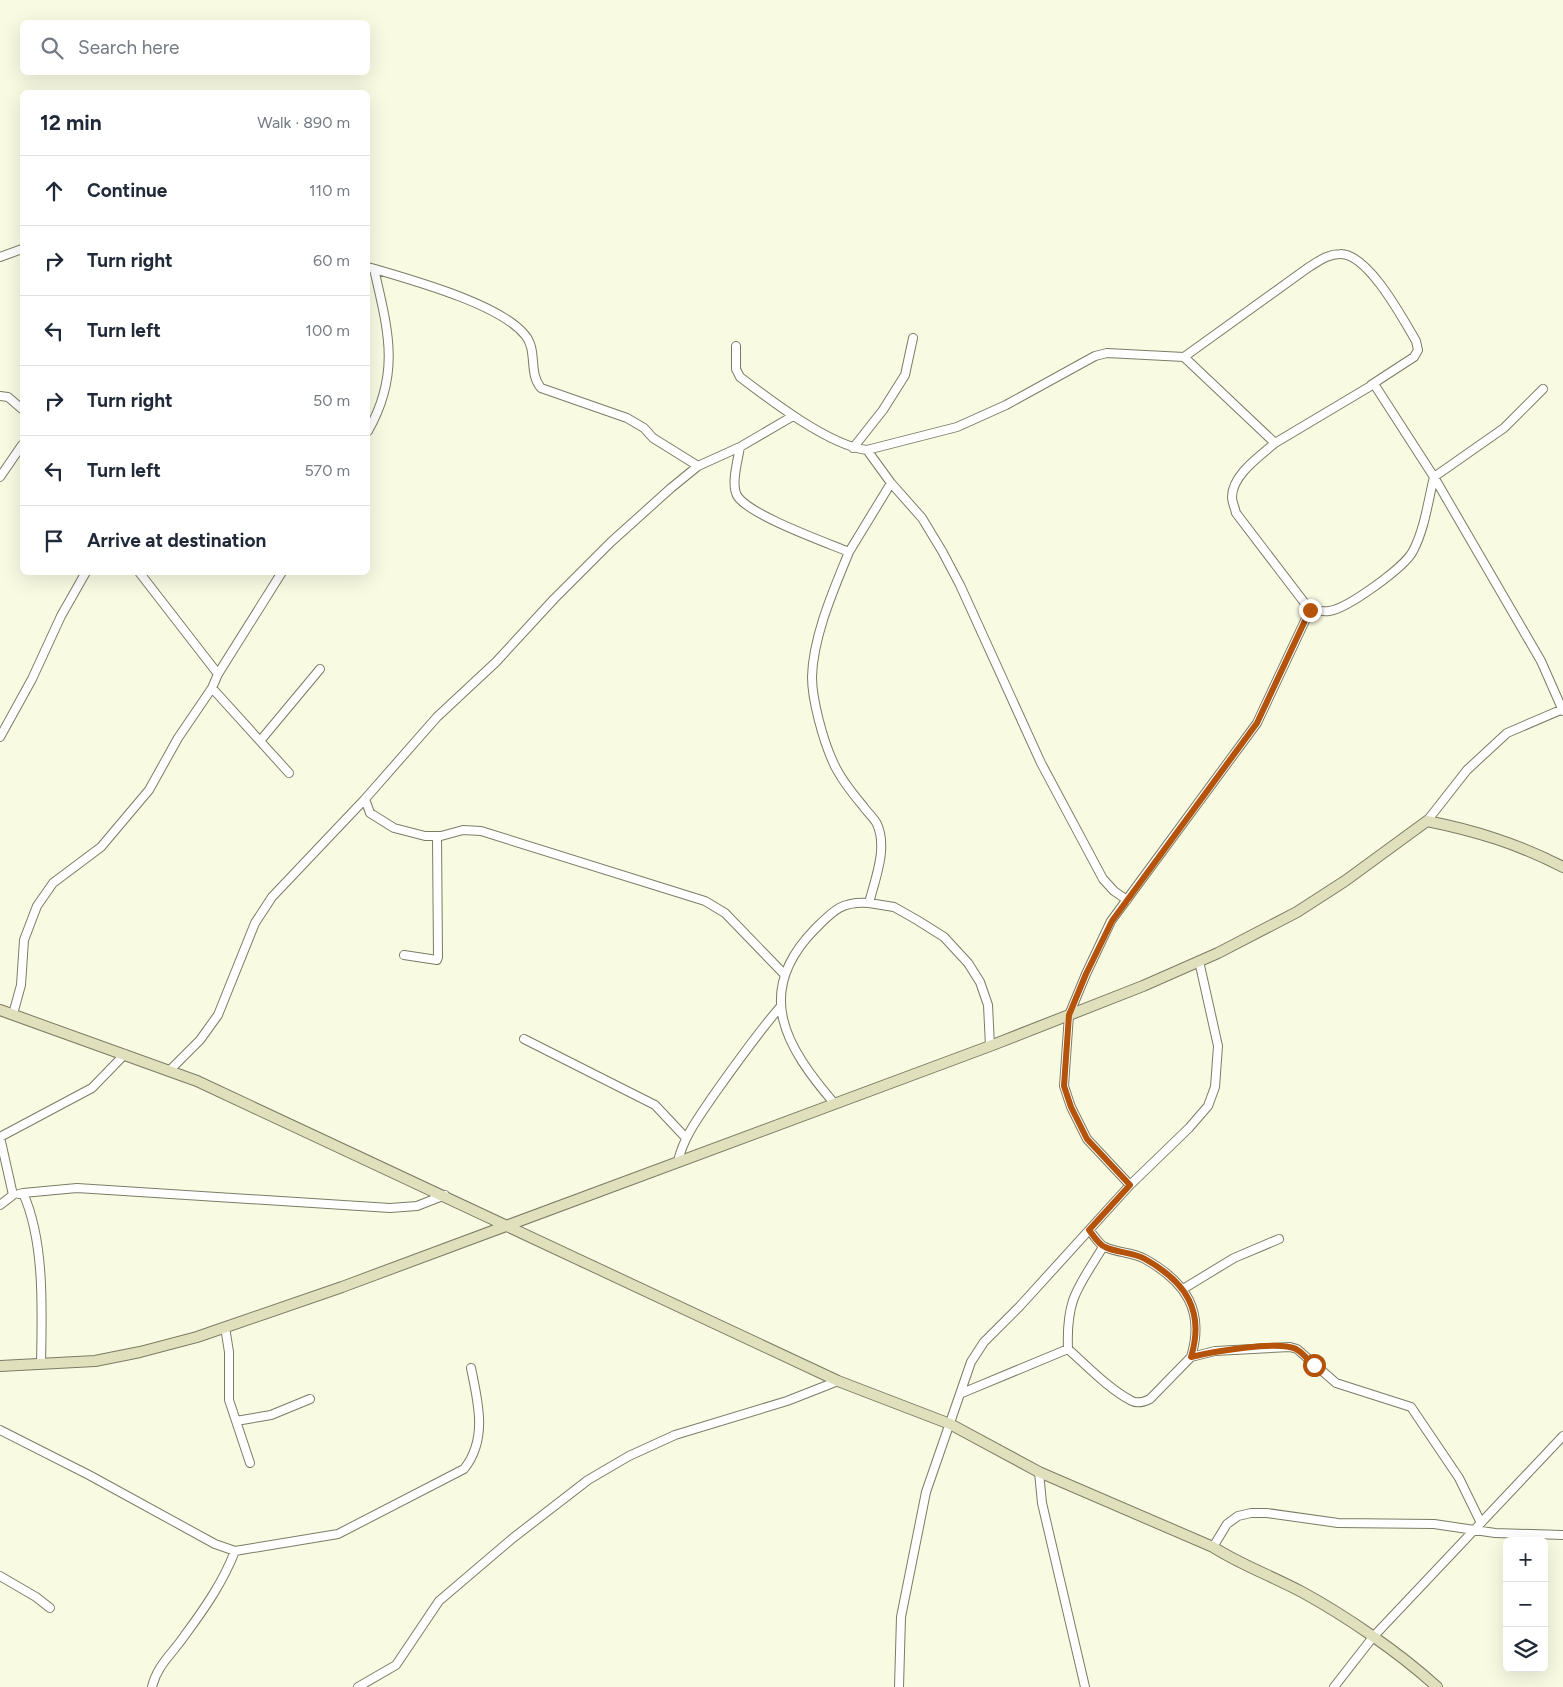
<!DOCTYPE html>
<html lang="en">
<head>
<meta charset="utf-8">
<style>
	:root { --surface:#fff; --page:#f2f2f3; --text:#1f2937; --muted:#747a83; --line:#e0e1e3 }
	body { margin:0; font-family:Figtree,sans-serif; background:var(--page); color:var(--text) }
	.controls { position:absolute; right:15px; bottom:15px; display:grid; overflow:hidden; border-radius:8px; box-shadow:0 5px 20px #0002 }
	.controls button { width:45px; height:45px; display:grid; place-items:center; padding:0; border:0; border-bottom:1px solid var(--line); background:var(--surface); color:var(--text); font:25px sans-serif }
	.stop { position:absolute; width:15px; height:15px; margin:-11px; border:4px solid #b45309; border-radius:50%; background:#fff }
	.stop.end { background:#b45309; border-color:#fff; box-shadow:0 1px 5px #0008 }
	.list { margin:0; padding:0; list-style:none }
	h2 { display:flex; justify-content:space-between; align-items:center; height:65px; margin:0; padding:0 20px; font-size:21px }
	h2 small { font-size:16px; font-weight:400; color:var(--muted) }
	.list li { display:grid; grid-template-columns:32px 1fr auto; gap:15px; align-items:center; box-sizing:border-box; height:70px; padding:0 20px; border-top:1px solid var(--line) }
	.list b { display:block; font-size:19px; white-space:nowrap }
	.list em { font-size:16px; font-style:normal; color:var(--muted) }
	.icon { flex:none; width:28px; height:28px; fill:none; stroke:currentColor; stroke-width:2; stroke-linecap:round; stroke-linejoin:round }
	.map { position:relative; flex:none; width:1563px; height:1687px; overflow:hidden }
	.search { position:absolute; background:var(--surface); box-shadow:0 5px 20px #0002; left:20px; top:20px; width:350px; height:55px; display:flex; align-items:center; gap:12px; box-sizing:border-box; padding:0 18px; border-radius:8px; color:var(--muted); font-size:19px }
	.panel { position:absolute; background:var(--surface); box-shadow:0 5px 20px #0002; left:20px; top:90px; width:350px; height:485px; border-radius:8px }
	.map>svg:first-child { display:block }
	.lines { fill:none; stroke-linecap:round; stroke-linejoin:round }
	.street-casing { stroke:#7c7c66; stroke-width:10 }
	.secondary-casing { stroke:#7c7c66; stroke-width:12 }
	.street { stroke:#fff; stroke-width:8 }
	.secondary { stroke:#e0e0bc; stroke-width:10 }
	.route { stroke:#b45309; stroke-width:6 }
</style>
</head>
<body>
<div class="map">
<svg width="1563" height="1687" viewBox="0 0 1563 1687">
	<rect width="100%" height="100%" fill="#f9fae2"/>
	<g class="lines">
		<defs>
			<path id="street" d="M0,257L22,249
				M368,267C408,279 499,303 525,335C538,350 528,373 541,388L627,418L644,428L653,438L698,466
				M736,346V369L740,377C770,400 830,446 867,450L957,427L1006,405L1095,356L1107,353L1184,357L1275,443C1260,456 1232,475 1232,497C1232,502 1235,508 1236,513L1310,610C1316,610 1323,612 1329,611C1347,609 1405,567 1413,551C1425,528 1428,501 1434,477L1374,384L1275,443
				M1184,357L1309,267C1319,261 1328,254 1340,254C1368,253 1403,319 1416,341L1418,350L1414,357L1371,385
				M1543,389L1504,428L1434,477L1541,661L1563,711
				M0,396L8,397L22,409
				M368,431C401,373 388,330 374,269
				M740,447C738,460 730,486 738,497C752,516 825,542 849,552L891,483L867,450
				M853,448L883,410L905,375L913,338
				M0,477L22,445
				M891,483L922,518L942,551L960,585L1041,763L1103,879L1114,891L1127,900
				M849,552C834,589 813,636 812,677C812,700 823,740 833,762C840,778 852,793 863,806C867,812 874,818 877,824C888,848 875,879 869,903L894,907L917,920L944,937L968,963L980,982L988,1005L990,1046
				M139,572L218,674
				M212,688L289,773
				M0,737L32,679L61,616L86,572
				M260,741L320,669
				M365,799L370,813L394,828L425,836H441L463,830L481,831L705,901L725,913L784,974
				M1427,821L1467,770L1507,733L1563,709
				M404,955L437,960L438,957L437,836
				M13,1014L21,985L24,940L37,906L53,883L101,847L149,790L178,738L212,688L218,674L282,572
				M524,1039L655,1105L686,1138
				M169,1071L200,1040L218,1015L255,923L272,897L365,799L437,717L496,662L554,599L611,542L671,488L698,466L740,447L793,416
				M834,1103C786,1047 753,993 814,930C833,911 841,901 869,903
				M678,1161C684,1136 699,1117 713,1096C735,1065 756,1035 781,1006
				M1130,1185L1087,1139L1071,1107L1064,1086L1069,1015L1086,974L1111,921L1257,723L1310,610
				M23,1193L77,1188L390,1208L417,1206L445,1195
				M19,1194L23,1193C45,1242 42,1311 41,1364
				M0,1205L13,1195L0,1137L92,1088L125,1054
				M1089,1230C1094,1235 1099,1245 1105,1247C1117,1253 1133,1252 1145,1259C1186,1282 1205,1311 1191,1357
				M1183,1289L1234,1258L1279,1239
				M225,1327L229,1352V1400L250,1463
				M1068,1349C1066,1298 1078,1288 1103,1247
				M962,1393L1068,1349C1086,1365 1110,1390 1132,1401C1138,1404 1144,1402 1150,1399L1191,1357L1215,1351L1290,1347L1297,1349L1336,1383L1411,1407L1459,1478L1481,1523
				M236,1421L271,1415L310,1399
				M0,1430L89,1475L215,1544L235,1551L338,1534L464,1469C488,1439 478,1402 471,1368
				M1039,1472L1042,1503L1085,1687
				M1213,1547L1227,1524L1238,1516L1251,1513H1267L1338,1523L1434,1524L1495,1533L1563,1535
				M0,1576L36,1597L50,1608
				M152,1687C157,1665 173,1653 185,1635C205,1608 223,1582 235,1551
				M358,1687L396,1665L439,1601L513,1538L588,1480L629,1456L675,1435L787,1401L838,1381
				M899,1687L901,1617L926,1492L971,1362L984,1342L1020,1306L1130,1185L1189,1128L1208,1106L1215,1087L1218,1046L1199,961
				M1334,1687L1373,1637L1563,1436"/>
			<path id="secondary" d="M0,1010L197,1081L838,1381L950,1424L1039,1472L1213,1547C1241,1565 1272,1576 1302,1592C1346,1616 1400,1653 1437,1687
				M0,1366L95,1361L140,1352L197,1337L342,1287L990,1046L1143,986L1218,953L1297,912L1345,881L1427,821C1477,831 1518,844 1563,867"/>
		</defs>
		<use href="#street" class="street-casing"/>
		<use href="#secondary" class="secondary-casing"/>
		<use href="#street" class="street"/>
		<use href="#secondary" class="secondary"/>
	</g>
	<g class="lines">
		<path class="route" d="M1310,610L1257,723L1112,921L1086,974L1069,1015L1064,1086L1071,1107L1087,1139L1130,1185L1089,1230C1093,1235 1099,1245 1105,1247C1117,1253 1133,1252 1145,1259C1186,1282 1205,1311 1191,1357C1211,1352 1279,1340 1296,1349C1302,1352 1308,1360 1314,1365"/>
	</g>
</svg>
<div class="controls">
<button>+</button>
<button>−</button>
<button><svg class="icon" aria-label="layers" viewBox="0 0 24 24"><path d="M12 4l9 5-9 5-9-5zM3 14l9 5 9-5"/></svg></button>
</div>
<div class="stop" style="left:1314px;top:1365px"></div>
<div class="stop end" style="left:1310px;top:610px"></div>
<div class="search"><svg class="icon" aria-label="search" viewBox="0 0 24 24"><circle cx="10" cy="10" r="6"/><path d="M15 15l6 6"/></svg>Search here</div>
<section class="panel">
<h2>12 min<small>Walk · 890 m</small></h2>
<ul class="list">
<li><svg class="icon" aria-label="ahead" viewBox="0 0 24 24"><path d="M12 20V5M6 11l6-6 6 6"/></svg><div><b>Continue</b></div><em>110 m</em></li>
<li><svg class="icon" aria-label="right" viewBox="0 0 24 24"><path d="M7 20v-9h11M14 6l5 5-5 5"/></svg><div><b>Turn right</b></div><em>60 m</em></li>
<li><svg class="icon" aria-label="left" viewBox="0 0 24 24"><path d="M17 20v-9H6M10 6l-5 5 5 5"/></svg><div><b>Turn left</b></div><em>100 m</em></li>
<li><svg class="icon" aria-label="right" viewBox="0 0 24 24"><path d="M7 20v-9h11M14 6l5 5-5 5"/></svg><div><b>Turn right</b></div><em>50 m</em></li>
<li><svg class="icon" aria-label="left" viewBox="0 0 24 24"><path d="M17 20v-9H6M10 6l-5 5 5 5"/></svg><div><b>Turn left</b></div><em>570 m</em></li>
<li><svg class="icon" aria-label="arrive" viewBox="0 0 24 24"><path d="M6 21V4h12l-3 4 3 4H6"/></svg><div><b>Arrive at destination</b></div></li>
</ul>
</section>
</div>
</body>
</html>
